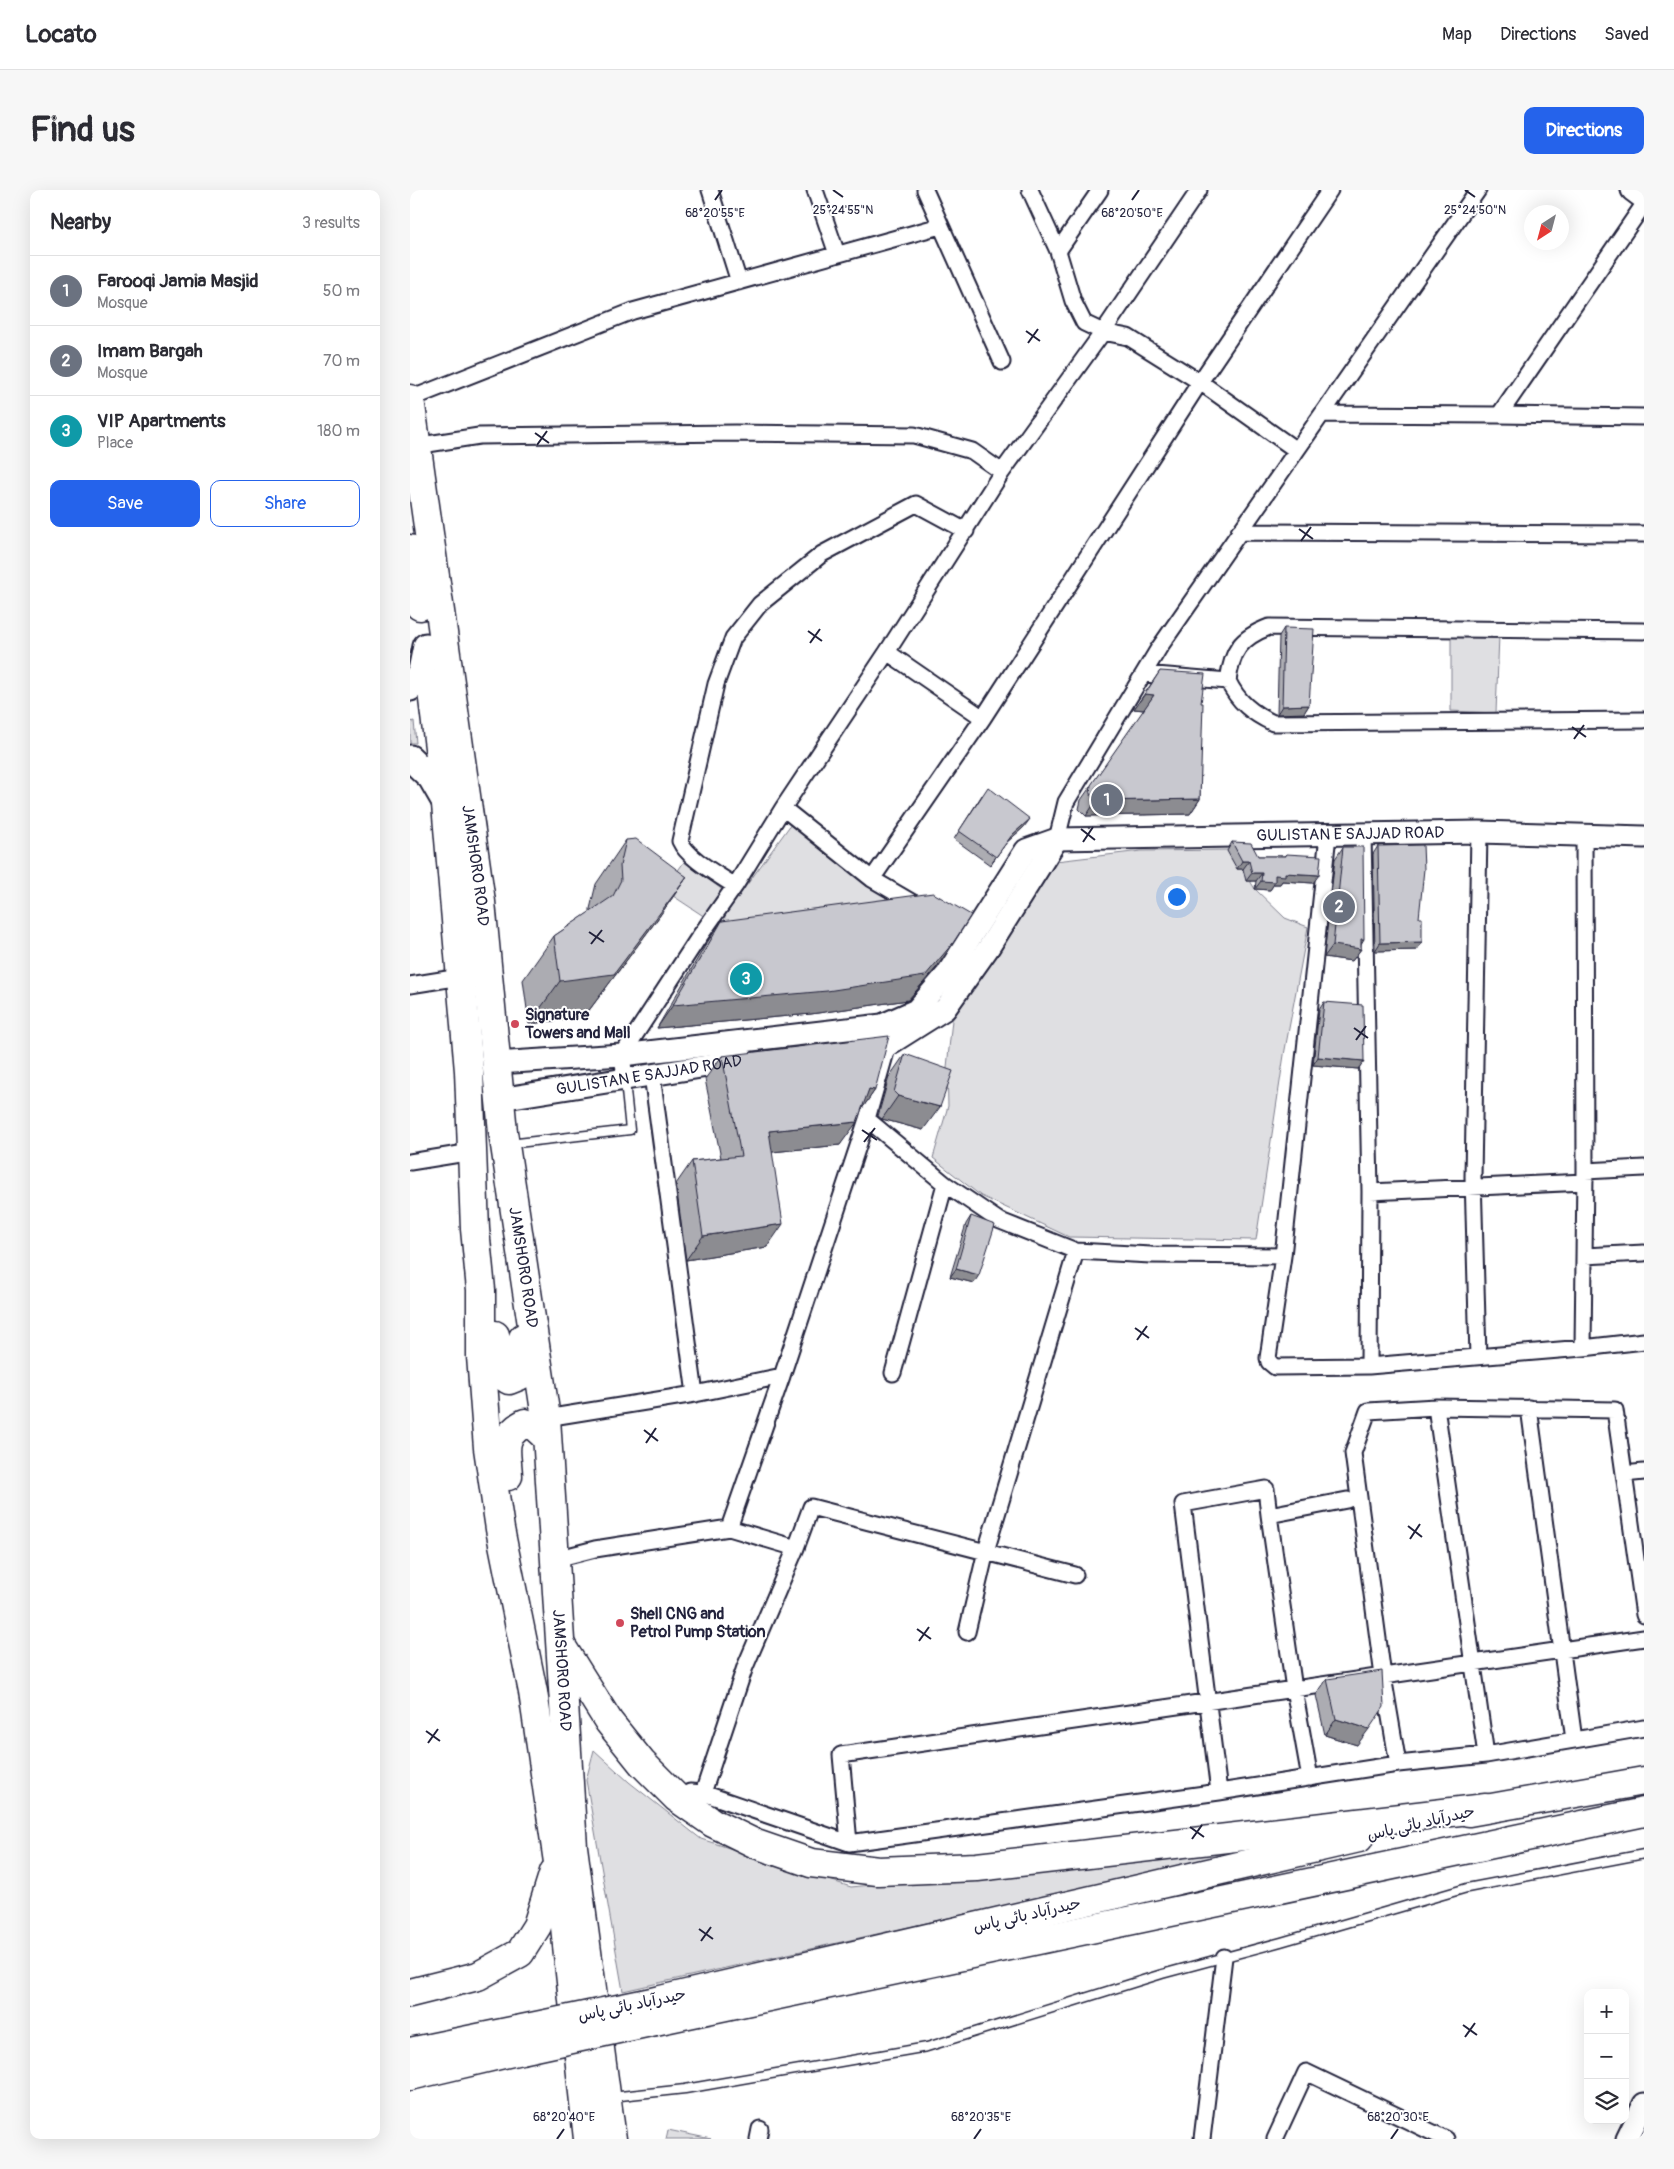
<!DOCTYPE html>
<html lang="en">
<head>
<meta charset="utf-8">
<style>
	:root { --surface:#fff; --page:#f7f7f7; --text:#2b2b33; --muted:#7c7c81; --line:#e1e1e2; --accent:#2563eb }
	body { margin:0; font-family:Pangolin,"Playpen Sans Arabic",sans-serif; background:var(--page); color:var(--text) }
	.controls { position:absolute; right:15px; bottom:15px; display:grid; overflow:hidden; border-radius:10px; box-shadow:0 5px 20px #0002 }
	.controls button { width:45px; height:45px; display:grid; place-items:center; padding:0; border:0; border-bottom:1px solid var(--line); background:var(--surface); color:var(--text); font:25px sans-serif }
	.compass { position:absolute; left:1114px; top:15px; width:45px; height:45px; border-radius:50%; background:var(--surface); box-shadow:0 5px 20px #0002; rotate:216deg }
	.you { position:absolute; left:766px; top:706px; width:18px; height:18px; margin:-12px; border:4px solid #fff; border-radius:50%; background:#1a73e8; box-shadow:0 0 0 8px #1a73e833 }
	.badge { display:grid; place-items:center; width:32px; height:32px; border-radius:50%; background:var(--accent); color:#fff; font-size:16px; font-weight:700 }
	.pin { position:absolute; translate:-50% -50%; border:2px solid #fff; box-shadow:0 1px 5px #0006 }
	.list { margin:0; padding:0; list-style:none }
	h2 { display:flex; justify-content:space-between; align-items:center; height:65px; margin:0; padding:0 20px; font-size:21px }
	h2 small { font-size:16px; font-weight:400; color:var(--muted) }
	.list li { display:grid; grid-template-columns:32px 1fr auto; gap:15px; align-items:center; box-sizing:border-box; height:70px; padding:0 20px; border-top:1px solid var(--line) }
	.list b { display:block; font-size:19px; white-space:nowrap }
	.list p { margin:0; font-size:16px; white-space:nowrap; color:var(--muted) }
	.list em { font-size:16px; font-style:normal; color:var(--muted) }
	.actions { display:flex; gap:10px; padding:15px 20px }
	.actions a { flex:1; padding:11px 0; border:1px solid var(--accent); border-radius:10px; text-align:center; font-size:18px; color:var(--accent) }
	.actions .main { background:var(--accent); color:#fff }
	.icon { flex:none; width:28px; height:28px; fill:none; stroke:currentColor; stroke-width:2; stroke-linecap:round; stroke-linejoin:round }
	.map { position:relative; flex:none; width:1234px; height:1949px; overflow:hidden; border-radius:10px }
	header { display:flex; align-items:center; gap:30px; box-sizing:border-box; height:70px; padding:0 25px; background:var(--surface); border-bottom:1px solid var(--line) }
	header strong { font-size:24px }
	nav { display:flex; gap:28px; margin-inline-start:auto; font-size:18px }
	.intro { display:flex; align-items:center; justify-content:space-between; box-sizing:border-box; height:120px; padding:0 30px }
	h1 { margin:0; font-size:35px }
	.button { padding:12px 22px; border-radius:10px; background:var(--accent); color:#fff; font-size:18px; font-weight:700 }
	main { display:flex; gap:30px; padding:0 30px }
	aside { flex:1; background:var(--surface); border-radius:10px; box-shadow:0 5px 20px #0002 }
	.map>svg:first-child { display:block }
	.green { fill:#dfdfe2; stroke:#80808e }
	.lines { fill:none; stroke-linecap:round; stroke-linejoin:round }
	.lane-casing { stroke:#22223b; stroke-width:11 }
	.street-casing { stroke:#22223b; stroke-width:19 }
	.secondary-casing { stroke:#22223b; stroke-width:25 }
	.primary-casing { stroke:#22223b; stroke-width:29 }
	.highway-casing { stroke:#22223b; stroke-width:31 }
	.lane { stroke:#fff; stroke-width:8 }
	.street { stroke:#fff; stroke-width:15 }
	.secondary { stroke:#fff; stroke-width:21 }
	.primary { stroke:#fff; stroke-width:25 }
	.highway { stroke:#fff; stroke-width:28 }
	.highway-bridge-casing { stroke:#22223b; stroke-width:31; stroke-linecap:butt }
	.highway-bridge { stroke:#fff; stroke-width:28 }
	.wall { fill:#acacb2; stroke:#22223b }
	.shaded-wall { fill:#8c8c91; stroke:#22223b }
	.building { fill:#c8c8cf; stroke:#22223b }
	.ticks { fill:none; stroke:#22223b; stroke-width:2 }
	.poi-dot { fill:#d1495b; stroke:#fff; stroke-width:2 }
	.labels { text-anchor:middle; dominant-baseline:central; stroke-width:4; stroke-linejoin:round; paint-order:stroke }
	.street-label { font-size:16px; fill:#22223b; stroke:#fff }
	.poi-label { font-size:16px; font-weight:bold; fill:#22223b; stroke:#fff; text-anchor:start }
	.ticks-label { font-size:12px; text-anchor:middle; fill:#22223b; stroke:#fff; stroke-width:4; stroke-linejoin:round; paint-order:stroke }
</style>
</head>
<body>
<header>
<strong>Locato</strong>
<nav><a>Map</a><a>Directions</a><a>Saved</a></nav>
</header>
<div class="intro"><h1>Find us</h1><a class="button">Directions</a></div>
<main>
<aside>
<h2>Nearby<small>3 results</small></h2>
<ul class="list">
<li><span class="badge" style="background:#6b7280">1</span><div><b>Farooqi Jamia Masjid</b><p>Mosque</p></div><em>50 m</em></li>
<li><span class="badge" style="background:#6b7280">2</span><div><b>Imam Bargah</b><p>Mosque</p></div><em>70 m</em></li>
<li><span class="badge" style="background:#0f9aa8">3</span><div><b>VIP Apartments</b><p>Place</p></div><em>180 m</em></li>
</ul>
<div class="actions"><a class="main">Save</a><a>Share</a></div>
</aside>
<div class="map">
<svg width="1234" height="1949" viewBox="0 0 1234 1949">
	<rect width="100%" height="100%" fill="#fff"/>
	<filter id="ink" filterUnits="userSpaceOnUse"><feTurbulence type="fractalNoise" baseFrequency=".02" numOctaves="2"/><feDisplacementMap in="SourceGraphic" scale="10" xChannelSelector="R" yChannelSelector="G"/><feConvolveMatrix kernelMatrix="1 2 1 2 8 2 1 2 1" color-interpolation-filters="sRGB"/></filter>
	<g filter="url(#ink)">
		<path class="green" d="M1089,445L1086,523L1041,521V446Z
			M4,531L6,553H0V532Z
			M384,630L475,702L477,718L314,736L315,725Z
			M821,660L845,699L875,728L898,737L874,865L846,1050L659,1047L571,1006L523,968L538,916L537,877L542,830L646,671L731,661Z
			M274,672L317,703L295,727L254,700Z
			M184,1560L219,1592L291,1649L441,1697L850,1658L213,1801L176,1590Z
			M258,1940L301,1949H256Z"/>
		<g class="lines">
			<defs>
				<path id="lane" d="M99,954L220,940L215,891
					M201,1907L275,1899L517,1857L752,1784L871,1752L1057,1698L1234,1664"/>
				<path id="street" d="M300,0L329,92
					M405,0L427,64
					M515,0L592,172
					M620,0L648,61L663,111L674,133L693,142L718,147L790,192L886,260
					M648,61L690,0
					M0,209L223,121L530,36
					M912,224L1089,225L1234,14
					M1089,225L1234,227
					M5,256L69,246L325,243L504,245L562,261L592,282
					M829,342L1234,344
					M477,462L573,528
					M734,484L818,491C822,461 830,448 859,437L1234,441
					M818,491C828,512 842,523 863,533L1234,530
					M373,618L462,689L510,717
					M918,645L873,1066L858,1168L859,1172L865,1177L959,1176L960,1002L953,644
					M1174,645L1175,981
					M647,649L656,612L749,458L1068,0
					M462,689L573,528L790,192L920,0
					M325,696C309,685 278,669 270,651L306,494L323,448L350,414L412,364L506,314L556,341
					M0,795L50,787
					M478,855L457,929L535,994L588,1030L666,1061L741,1065L873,1066
					M242,885L285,1204L372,1186L457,929
					M215,889L212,865L287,750L325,696L373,618L477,462L592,282L693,142L789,0
					M0,972L62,962
					M1234,978L1175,981L1173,1158L1234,1151
					M960,1002L1175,992
					M1174,1066L1234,1063
					M1068,1167L1063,987L1069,642
					M959,1176L1173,1158
					M483,1183L535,994
					M1026,1217L1076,1565
					M1119,1218L1164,1550
					M136,1228L285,1204
					M1214,1284L1234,1282
					M859,1325L884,1499L900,1588
					M319,1338L386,1358L401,1317L665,1385
					M146,1369L185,1359L319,1338L372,1186
					M557,1442L576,1361L666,1061
					M988,1574L973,1486L943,1263L958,1221L1026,1217L1205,1220L1234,1425
					M809,1602L773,1314L856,1299L859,1325L937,1310
					M293,1603L335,1477L386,1358
					M267,1608L280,1602L293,1603L439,1653L809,1602L988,1574L1076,1565L1234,1538
					M439,1653L431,1565L1234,1448
					M348,1949L350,1939
					M792,1949L814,1767
					M865,1949L896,1882L1036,1949"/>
				<g id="secondary">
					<path d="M1222,0L1234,9"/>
					<path d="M447,858L478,855L535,819L579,757L647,649"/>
					<path id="s1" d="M86,873L212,865L472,835L506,820L537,784L616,660L647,649L1069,642L1234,647"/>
					<path id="s2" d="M89,909L335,870"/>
					<path d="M1217,1949L1234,1914"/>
				</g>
				<path id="primary" d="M0,498L11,481L16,456
					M0,568L21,588L36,614"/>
				<g id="highway">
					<path id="s3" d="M0,209L71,712L93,942L136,1228L163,1657L202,1949"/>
					<path d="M0,359L10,416"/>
					<path d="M21,493L36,614L59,881L65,1039L71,1100V1166L78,1258L90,1339L123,1502L148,1672L178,1949"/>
					<path d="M85,1145L93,1186L99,1190L109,1186L114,1178L113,1148"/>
					<path d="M98,1286C97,1261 89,1247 115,1233L125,1237L136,1247"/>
					<path d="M152,1457L199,1532L232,1573L267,1608L303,1633L346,1654L401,1673L468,1681L567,1677L1076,1618"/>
					<path d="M1059,1622L1234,1591"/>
					<path d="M0,1803L68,1786L110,1763L127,1736L144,1682"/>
					<path d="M242,1812L949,1648"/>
					<path d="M245,1831L1234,1622"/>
					<path d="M0,1862L107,1840"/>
					<path d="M0,1886L111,1860"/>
				</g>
			</defs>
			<use href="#lane" class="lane-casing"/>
			<use href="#street" class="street-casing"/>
			<use href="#secondary" class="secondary-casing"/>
			<use href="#primary" class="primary-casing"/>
			<use href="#highway" class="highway-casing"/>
			<use href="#lane" class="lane"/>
			<use href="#street" class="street"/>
			<use href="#secondary" class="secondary"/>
			<use href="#primary" class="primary"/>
			<use href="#highway" class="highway"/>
			<defs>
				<path id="highway-bridge" d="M107,1840L242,1812
					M111,1860L245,1831"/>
			</defs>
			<use href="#highway-bridge" class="highway-bridge-casing"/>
			<use href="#highway-bridge" class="highway-bridge"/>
		</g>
		<path class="wall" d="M874,438L899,515L894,523L867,524L869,446Z
			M750,481L791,513L790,609L780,624L676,626L669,619L671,610L734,520L724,519Z
			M572,605L614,637L596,653L580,675L544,649Z
			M216,650L277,687L246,731L174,827L119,834L113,790L144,746L180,722V719L186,694Z
			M822,652L848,666H874L876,664L903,693L872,691L870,694H864L860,700L845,699L846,691H836L833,679H827L817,661Z
			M968,656L1007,760L965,761L963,664Z
			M933,657L951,754V759L942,771L914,767L925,669Z
			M312,731L527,777L498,810L401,824L247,838L296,754Z
			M914,812L954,871L948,879L903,875L909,820Z
			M495,864L513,940L472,929L468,926L479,887Z
			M312,866L465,900L451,920L430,955L362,962L357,1057L276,1070L266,994L282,971L311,968L295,889Z
			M561,1026L564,1093L540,1087L556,1034Z
			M917,1489L947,1555L915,1545L906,1505Z"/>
		<path class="shaded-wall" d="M735,504L744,505L734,520L724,519Z
			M899,515L894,523L867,524L872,516Z
			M790,609L780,624L676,626L686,611Z
			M620,629L614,637L596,653L580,675L602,645Z
			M832,671H839L833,679H827Z
			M842,683H852L846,691H836Z
			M875,683L909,685L903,693L872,691L870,694H864L860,700L845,699L851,691L865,685Z
			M277,687L246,731L174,827L119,834L150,791Z
			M951,749H954L948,759H951L942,771L914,767L923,755Z
			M1012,752L1007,760L965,761L970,753Z
			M543,753L527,777L498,810L401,824L247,838L263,815Z
			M908,867L954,871L948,879L903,875Z
			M459,899L465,900L449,923Z
			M488,906L530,917L513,940L472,929Z
			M447,932L430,955L343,964L359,941Z
			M373,1034L357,1057L276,1070L293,1046Z
			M546,1079L569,1085L564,1093L540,1087Z
			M926,1529L959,1539L947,1555L915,1545Z"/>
		<path class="building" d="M874,438L904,439L899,515L872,516Z
			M750,481L795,484L791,513H793L790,609L686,611L680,604L681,595L744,505L735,504Z
			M578,597L620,629L602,645L586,667L549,641Z
			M226,649L277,687L204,784L150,791L144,746L203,706L211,690L210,676L216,650Z
			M822,652L841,653L848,666H876V664L911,666L909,685L875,683V686L865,685V692L851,691L852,683H842L839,671H832Z
			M1013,655L1014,679L1009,728H1012V752L970,753L968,656Z
			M933,657H953L954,749H951V759L923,755Z
			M523,703L561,725L543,753L515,786L417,801L263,815L312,731Z
			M914,812L953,815L954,871L908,867Z
			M479,846L465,900L459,899L447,932L359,941L373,1034L293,1046L282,971L331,966L312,866Z
			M495,864L543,881L530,917L488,906L484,902Z
			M561,1026L585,1035L569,1085L546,1079Z
			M972,1481L974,1517L959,1539L926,1529L917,1489Z"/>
	</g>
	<path class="ticks" d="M423,0L433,7M1055,0L1065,7M305,10L312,0M722,10L729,0M616,141L630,151M618,153L628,139M125,243L139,253M127,255L137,241M889,339L903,349M891,351L901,337M398,441L412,451M400,453L410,439M1162,537L1176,547M1164,549L1174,535M671,639L685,650M673,652L683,637M179,742L194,752M181,754L192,740M944,838L958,848M946,850L956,836M452,940L467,950M454,952L465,938M725,1138L739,1148M727,1150L737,1136M234,1240L248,1251M236,1253L246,1238M998,1336L1012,1347M1000,1349L1010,1334M507,1439L521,1449M509,1451L519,1437M16,1541L30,1551M18,1553L28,1539M780,1637L794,1647M782,1649L792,1635M289,1739L303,1749M291,1751L301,1737M1053,1835L1067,1845M1055,1847L1065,1833M147,1949L154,1939M564,1949L571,1939M981,1949L988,1939"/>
	<g class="poi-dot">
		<circle cx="105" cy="834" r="5"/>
		<circle cx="210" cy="1433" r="5"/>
	</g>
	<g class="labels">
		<g class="street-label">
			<text stroke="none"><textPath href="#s1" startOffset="946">GULISTAN E SAJJAD ROAD</textPath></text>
			<text stroke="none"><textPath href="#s3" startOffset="471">JAMSHORO ROAD</textPath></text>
			<text stroke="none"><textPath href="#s2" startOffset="152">GULISTAN E SAJJAD ROAD</textPath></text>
			<text stroke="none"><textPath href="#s3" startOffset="876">JAMSHORO ROAD</textPath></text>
			<text stroke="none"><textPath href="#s3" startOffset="1281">JAMSHORO ROAD</textPath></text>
			<text transform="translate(1011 1633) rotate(-13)">حیدرآباد بائی پاس</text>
			<text transform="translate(617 1725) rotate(-13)">حیدرآباد بائی پاس</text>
			<text transform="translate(222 1815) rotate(-12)">حیدرآباد بائی پاس</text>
		</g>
		<g class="poi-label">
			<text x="115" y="825">Signature<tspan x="115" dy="18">Towers and Mall</tspan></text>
			<text x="220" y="1424">Shell CNG and<tspan x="220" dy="18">Petrol Pump Station</tspan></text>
		</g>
	</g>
	<g class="ticks-label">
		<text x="433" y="24">25°24'55"N</text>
		<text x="1065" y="24">25°24'50"N</text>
		<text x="722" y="27">68°20'50"E</text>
		<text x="305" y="27">68°20'55"E</text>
		<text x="154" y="1931">68°20'40"E</text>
		<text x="571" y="1931">68°20'35"E</text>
		<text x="988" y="1931">68°20'30"E</text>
	</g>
</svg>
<div class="controls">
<button>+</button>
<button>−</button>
<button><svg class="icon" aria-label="layers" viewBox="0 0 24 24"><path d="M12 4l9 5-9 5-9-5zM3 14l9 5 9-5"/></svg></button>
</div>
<svg class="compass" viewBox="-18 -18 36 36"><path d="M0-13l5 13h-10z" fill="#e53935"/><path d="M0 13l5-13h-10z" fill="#7c7c81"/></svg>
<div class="you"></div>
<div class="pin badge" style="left:697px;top:610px;background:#6b7280">1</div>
<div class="pin badge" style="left:929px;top:717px;background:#6b7280">2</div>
<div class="pin badge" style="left:336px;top:789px;background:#0f9aa8">3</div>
</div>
</main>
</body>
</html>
